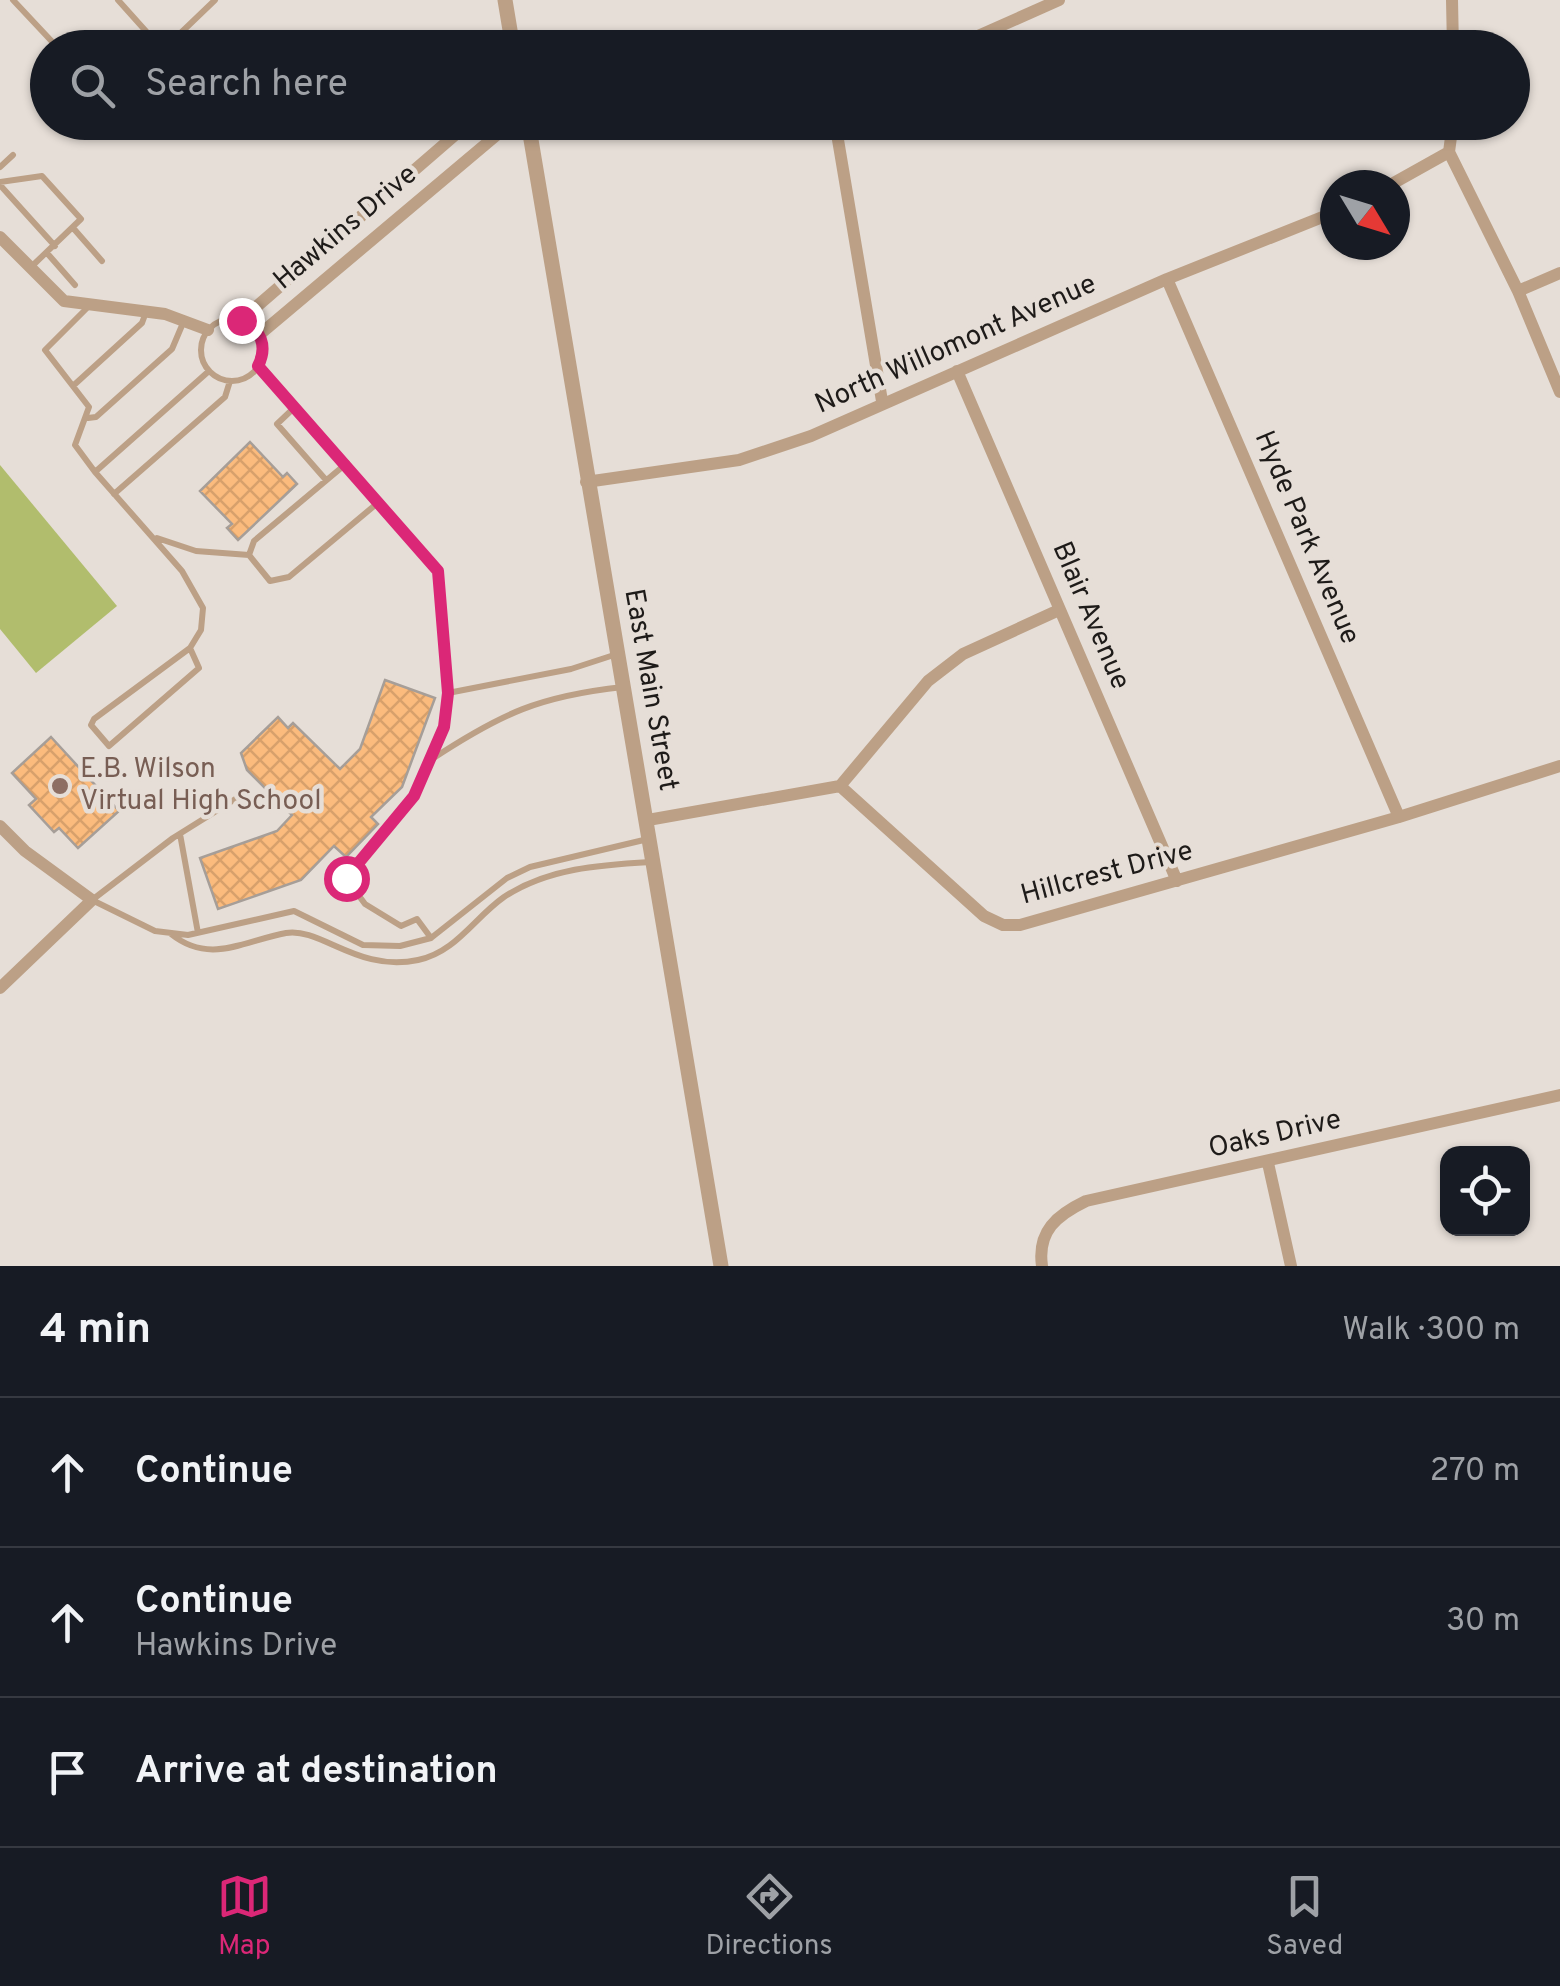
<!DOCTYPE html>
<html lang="en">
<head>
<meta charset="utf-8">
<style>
	:root { --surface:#171b24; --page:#20242c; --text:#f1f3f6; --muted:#9ea1a6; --line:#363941; --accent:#db2777 }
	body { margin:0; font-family:Overpass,sans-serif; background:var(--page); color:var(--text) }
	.controls { position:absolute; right:30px; bottom:30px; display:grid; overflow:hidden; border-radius:20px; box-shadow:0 2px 8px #0004 }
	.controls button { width:90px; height:90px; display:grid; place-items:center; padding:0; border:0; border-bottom:2px solid var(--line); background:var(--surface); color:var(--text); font:50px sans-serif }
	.compass { position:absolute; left:1320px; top:170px; width:90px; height:90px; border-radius:50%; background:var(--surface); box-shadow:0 2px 8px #0004; rotate:128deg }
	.stop { position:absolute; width:30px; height:30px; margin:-22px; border:8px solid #db2777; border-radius:50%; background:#fff }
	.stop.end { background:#db2777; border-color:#fff; box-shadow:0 2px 10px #0008 }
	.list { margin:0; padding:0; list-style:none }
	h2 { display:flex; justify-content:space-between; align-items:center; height:130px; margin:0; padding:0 40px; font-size:42px }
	h2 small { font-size:32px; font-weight:400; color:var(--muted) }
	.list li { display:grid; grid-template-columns:65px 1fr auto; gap:30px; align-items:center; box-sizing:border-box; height:150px; padding:0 40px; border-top:2px solid var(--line) }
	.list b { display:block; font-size:38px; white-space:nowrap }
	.list p { margin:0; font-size:32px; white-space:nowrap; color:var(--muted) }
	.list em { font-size:32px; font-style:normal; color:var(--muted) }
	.icon { flex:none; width:55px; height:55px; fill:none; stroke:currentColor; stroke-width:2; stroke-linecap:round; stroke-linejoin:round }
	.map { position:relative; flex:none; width:1560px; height:1266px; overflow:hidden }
	.search { position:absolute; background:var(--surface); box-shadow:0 2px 8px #0004; left:30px; right:30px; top:30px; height:110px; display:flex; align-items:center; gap:25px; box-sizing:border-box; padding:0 35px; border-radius:55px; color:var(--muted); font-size:38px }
	.sheet { height:580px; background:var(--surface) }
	nav { display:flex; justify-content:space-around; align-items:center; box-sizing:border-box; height:140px; border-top:2px solid var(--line); background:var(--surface); font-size:28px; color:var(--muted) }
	nav a { display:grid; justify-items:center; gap:5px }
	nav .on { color:var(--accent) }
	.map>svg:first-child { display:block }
	.pitch { fill:#b1bd6d }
	.building { fill:url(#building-cross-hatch); stroke:#a69e98; stroke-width:2.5 }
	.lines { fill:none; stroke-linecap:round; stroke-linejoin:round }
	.service { stroke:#bca086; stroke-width:6 }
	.minor { stroke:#bca086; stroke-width:12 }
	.tertiary { stroke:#bca086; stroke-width:15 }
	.route { stroke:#db2777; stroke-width:12 }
	.education-dot { fill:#8d6e63; stroke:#e6ded7; stroke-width:4 }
	.labels { text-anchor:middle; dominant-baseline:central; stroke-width:9; stroke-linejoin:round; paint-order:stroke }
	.street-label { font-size:28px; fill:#1e1b19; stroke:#e6ded7 }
	.education-label { font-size:28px; fill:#785e54; stroke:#e6ded7; text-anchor:start }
</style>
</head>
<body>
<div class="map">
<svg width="1560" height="1266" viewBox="0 0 1560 1266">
	<defs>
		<pattern id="building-cross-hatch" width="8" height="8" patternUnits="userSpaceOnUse" patternTransform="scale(2.5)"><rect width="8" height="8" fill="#fbbb7d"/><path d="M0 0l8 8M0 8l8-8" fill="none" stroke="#d7a06b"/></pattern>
	</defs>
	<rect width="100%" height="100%" fill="#e6ded7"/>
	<path class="pitch" d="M0,465L117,606L36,673L0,629Z"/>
	<path class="building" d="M250,442L283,477L287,473L297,484L238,540L227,528L232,524L200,491Z
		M385,680L435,698L402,787L371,817L378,824L346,857L334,846L301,880L218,909L200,858L277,831L292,815L247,770L241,753L278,717L288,728L293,723L340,769L360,749Z
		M51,737L119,811L78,848L59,828L54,832L29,805L36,799L12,773Z"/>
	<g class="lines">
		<path class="service" d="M13,0L58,48
			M118,0L161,48
			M165,48L215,0
			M0,167L13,155
			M0,182L42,176L81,219L30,268
			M0,185L55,246
			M74,229L102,261
			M47,253L75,285
			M88,307L45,350L89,407L75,445L95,472
			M201 350a31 31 0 1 1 62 0a31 31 0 1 1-62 0Z
			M259,366L439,571L448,693L444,727L414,796L345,877L365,904L401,926L417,919L431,938
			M74,385L142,323L146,312
			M296,406L277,424L326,480
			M88,418L96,417L172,349L183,323
			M347,463L254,541L249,555L270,581L289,577L380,501
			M114,494L225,397L230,381
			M157,538L196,551L249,555
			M190,648L199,668L109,746L91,725L94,719L190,648L201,630L203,608L182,571L95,472L209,371
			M448,693L571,669L617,654
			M432,759C502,713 540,696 623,687
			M237,798L173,838L92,900L155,931L188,935L294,911L363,945L400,946L431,938L507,878L530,867L648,839
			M180,834L198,933
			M171,934C210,965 243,941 286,933C321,927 358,973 418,960C456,952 474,918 504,897C548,868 600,865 651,862"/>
		<path class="minor" d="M1452,0L1453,48
			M951,48L1059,0
			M835,122L882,401
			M1449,152L1518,291L1560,392
			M1449,152L1453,122
			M1390,185L1449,152
			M0,237L64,301L165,314L208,330
			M1167,279L1399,817
			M1518,291L1560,273
			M241,320L470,122
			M259,335L512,122
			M957,371L1177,881
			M586,482L739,460L811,436L1167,279L1335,212
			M840,786L928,681L963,654L1059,610
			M648,820L840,786L984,916L1003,925H1020L1399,817L1560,766
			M0,826L25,851L92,900L0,988
			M1268,1163L1291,1266
			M1042,1266C1037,1231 1057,1215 1086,1201L1560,1095"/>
		<path class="tertiary" d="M505,0L513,48
			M528,122L721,1266"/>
	</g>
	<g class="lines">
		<path class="route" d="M241,320C261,329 268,346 258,366L438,571L448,693L444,727L414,796L346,878"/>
	</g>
	<circle class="education-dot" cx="60" cy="786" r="10"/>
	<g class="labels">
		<g class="street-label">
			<text transform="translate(346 228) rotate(-40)">Hawkins Drive</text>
			<text transform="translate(956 345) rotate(-24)">North Willomont Avenue</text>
			<text transform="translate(1306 538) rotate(67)">Hyde Park Avenue</text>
			<text transform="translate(1090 616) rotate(67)">Blair Avenue</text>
			<text transform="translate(650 690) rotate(80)">East Main Street</text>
			<text transform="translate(1107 874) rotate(-15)">Hillcrest Drive</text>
			<text transform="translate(1275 1135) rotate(-13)">Oaks Drive</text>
		</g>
		<g class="education-label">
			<text x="80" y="770">E.B. Wilson<tspan x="80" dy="32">Virtual High School</tspan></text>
		</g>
	</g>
</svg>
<div class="controls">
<button><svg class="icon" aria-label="locate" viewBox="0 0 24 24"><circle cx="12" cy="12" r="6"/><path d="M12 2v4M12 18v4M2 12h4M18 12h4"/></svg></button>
</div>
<svg class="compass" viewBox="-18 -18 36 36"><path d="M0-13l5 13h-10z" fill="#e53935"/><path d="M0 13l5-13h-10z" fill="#9ea1a6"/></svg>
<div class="stop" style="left:346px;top:878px"></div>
<div class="stop end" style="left:241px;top:320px"></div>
<div class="search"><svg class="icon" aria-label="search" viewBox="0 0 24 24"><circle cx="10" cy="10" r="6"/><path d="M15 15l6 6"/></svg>Search here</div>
</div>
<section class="sheet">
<h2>4 min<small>Walk · 300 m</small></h2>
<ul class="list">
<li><svg class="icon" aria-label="ahead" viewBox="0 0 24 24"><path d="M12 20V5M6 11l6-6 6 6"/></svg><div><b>Continue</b></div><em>270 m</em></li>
<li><svg class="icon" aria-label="ahead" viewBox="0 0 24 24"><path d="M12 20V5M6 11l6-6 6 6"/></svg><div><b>Continue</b><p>Hawkins Drive</p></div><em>30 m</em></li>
<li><svg class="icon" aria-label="arrive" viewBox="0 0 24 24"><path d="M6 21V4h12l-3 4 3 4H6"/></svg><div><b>Arrive at destination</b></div></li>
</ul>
</section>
<nav>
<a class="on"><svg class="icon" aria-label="map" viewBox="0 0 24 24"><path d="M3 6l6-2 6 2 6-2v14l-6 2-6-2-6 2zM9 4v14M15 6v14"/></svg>Map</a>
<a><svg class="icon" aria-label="directions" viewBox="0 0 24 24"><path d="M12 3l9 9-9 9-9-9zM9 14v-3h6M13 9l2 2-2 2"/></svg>Directions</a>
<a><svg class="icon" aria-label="saved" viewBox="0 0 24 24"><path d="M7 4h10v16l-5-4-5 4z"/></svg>Saved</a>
</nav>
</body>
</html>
